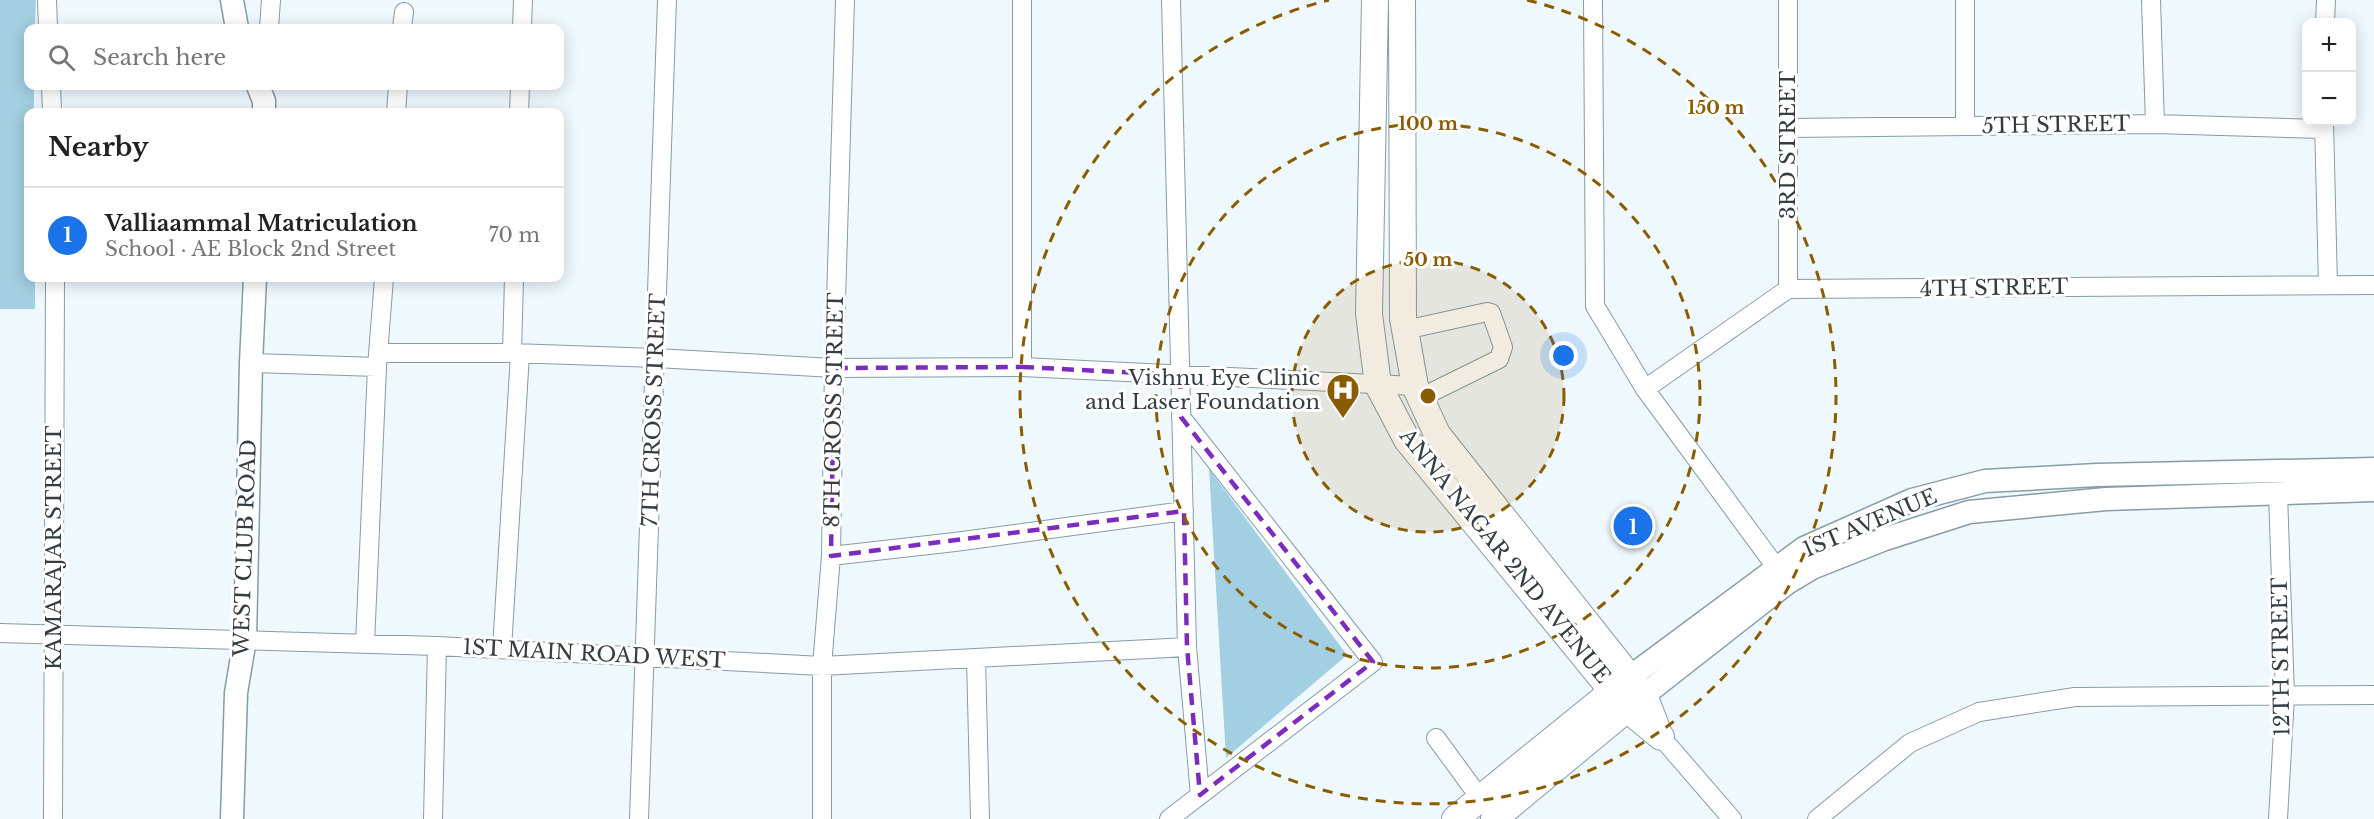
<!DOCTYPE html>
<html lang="en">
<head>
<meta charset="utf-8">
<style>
	:root { --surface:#fff; --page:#f6f6f6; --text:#222; --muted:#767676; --line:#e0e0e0; --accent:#1a73e8 }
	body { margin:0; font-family:"Libre Baskerville",serif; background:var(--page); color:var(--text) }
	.controls { position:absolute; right:18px; top:18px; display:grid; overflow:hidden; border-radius:12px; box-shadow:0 3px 15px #0003 }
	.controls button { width:54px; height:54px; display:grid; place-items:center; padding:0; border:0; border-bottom:2px solid var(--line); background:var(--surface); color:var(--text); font:30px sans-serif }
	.you { position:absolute; left:1564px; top:356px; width:21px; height:21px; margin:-15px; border:4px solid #fff; border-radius:50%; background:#1a73e8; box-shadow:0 0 0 9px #1a73e833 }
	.badge { display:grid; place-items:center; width:39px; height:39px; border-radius:50%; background:var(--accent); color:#fff; font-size:20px; font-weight:700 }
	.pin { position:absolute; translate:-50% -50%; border:3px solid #fff; box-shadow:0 2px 6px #0006 }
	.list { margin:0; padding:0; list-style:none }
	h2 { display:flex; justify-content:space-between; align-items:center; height:78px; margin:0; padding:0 24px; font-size:26px }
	h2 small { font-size:20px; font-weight:400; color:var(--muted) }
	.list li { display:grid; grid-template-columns:39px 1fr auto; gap:18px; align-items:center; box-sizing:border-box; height:96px; padding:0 24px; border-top:2px solid var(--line) }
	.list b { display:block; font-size:22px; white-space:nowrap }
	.list p { margin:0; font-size:20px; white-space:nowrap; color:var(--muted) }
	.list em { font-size:20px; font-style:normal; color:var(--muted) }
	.icon { flex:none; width:33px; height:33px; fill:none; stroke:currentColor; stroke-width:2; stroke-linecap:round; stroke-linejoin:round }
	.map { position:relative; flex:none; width:2374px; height:819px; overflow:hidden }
	.search { position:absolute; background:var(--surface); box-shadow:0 3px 15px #0003; left:24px; top:24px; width:540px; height:66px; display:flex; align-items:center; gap:15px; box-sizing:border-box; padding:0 21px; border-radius:12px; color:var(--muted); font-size:22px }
	.panel { position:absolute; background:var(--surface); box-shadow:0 3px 15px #0003; left:24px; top:108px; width:540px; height:174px; border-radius:12px }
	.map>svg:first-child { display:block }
	.green { fill:#a2cfe1 }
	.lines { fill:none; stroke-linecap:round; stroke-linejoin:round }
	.minor-casing { stroke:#869ca6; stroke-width:20 }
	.tertiary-casing { stroke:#869ca6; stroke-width:25 }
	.secondary-casing { stroke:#869ca6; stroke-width:28 }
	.minor { stroke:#fff; stroke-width:18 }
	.tertiary { stroke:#fff; stroke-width:22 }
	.secondary { stroke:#fff; stroke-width:26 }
	.marked { fill:none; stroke:#7b2cbf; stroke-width:4.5; stroke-dasharray:12 8; stroke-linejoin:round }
	.ring { fill:none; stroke:#8a5c00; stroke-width:3; stroke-dasharray:10 8 }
	.labels { text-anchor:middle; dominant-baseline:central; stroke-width:6; stroke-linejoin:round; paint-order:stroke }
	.street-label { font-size:21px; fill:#343e42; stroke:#fff }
	.poi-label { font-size:21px; fill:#343e42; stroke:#fff; text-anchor:end }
	.centre { fill:#8a5c00; stroke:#fff; stroke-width:3 }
	.ring-label { font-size:18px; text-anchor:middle; font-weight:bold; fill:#8a5c00; stroke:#fff; stroke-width:6; stroke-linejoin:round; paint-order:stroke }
</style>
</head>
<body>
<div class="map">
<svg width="2374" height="819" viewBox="0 0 2374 819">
	<rect width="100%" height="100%" fill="#eff9fd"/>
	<path class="green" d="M0,0H36L35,28H28V86H34V112H28V278H35V309H0Z
		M1209,469L1347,655L1226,758Z"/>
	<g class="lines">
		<defs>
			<path id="minor" d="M47,0L48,28
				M1022,0V367
				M1171,0L1187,647L1200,795
				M1593,0L1595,306L1645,389L1784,578
				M1788,0V289
				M1965,0V126
				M2151,0L2155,124
				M2325,22L2326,0
				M269,28L271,0
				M402,28L404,12
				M522,28L523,0
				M51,86L52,112
				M396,112L398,86
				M519,112L520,86
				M2324,122L2328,285
				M1788,128L2155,124L2323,129
				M1405,330L1487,312L1491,313L1503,347L1499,359L1420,398
				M378,353H512L656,358L834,368L1022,367L1415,386
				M512,353L514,278
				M251,363L377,367
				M1645,389L1788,289L2374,285
				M831,556L955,542L1184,511
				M0,633L437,646L822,666L1187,647
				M365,644L377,367L384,278
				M502,649L520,354
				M976,659L980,819
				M1661,737L1732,819
				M1436,738L1480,798
				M53,819L55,278
				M433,819L437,646
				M639,819L667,0
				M822,819V666L831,556L834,368L845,0
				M1169,819L1373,662L1181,417
				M1817,819L1910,743L1979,712L2075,697L2374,695
				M2278,819L2285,696L2278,494"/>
			<path id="tertiary" d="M232,0L237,28
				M258,86L264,101V112
				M1630,677L1804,548L1912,500L1985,481L2097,475L2374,469
				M1644,695L1787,583L1812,568L1885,539L1969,512L2106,499L2374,490
				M232,819L236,693L245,639L251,363L255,278"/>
			<path id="secondary" d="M1375,0L1369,314L1378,385L1407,440L1627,709L1661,737
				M1402,0L1403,318L1415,386L1437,434L1644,695L1659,734
				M1455,819L1625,681
				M1494,819L1639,699"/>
		</defs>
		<use href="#minor" class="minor-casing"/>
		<use href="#tertiary" class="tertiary-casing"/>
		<use href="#secondary" class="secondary-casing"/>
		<use href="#minor" class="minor"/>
		<use href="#tertiary" class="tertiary"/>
		<use href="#secondary" class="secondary"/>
	</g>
	<path class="marked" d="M1022,367L1180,375L1181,417L1373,662L1200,795L1187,647L1184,511L831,556L834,368Z"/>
	<circle cx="1428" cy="396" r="136" fill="#8a5c00" fill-opacity=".12"/>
	<g class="ring">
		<circle cx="1428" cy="396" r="136"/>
		<circle cx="1428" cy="396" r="272"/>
		<path d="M1527 0A408 408 0 1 1 1329 0"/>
	</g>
	<defs>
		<symbol id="hospital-pin" viewBox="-11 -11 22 30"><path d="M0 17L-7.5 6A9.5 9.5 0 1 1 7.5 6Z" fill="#8a5c00" stroke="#fff"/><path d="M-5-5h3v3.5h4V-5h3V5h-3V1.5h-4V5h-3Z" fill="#fff"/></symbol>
	</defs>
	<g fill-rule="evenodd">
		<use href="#hospital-pin" x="1324" y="371" width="38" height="52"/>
	</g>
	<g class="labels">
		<g class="street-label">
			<text transform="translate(2056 125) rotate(-1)">5TH STREET</text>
			<text transform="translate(1788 145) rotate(-90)">3RD STREET</text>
			<text transform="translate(1994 288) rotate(-1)">4TH STREET</text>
			<text transform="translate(654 410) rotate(-88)">7TH CROSS STREET</text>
			<text transform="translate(834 410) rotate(-89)">8TH CROSS STREET</text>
			<text transform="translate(1870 523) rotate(-23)">1ST AVENUE</text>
			<text transform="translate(54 548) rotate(-90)">KAMARAJAR STREET</text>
			<text transform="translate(245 548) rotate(-88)">WEST CLUB ROAD</text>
			<text transform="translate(1505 556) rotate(51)">ANNA NAGAR 2ND AVENUE</text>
			<text transform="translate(594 654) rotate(3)">1ST MAIN ROAD WEST</text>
			<text transform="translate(2281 657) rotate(-91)">12TH STREET</text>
		</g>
		<g class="poi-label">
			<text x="1320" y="378">Vishnu Eye Clinic<tspan x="1320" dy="24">and Laser Foundation</tspan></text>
		</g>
	</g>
	<circle cx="1428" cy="396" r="9" class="centre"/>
	<g class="ring-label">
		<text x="1716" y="114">150 m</text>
		<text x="1428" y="130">100 m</text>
		<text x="1428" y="266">50 m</text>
	</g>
</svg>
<div class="controls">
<button>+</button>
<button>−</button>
</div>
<div class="you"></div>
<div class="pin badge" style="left:1633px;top:526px">1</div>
<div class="search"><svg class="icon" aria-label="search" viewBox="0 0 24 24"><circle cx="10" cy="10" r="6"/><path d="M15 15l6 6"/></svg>Search here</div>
<section class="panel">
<h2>Nearby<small></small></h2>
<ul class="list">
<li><span class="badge">1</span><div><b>Valliaammal Matriculation</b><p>School · AE Block 2nd Street</p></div><em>70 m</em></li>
</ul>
</section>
</div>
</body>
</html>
